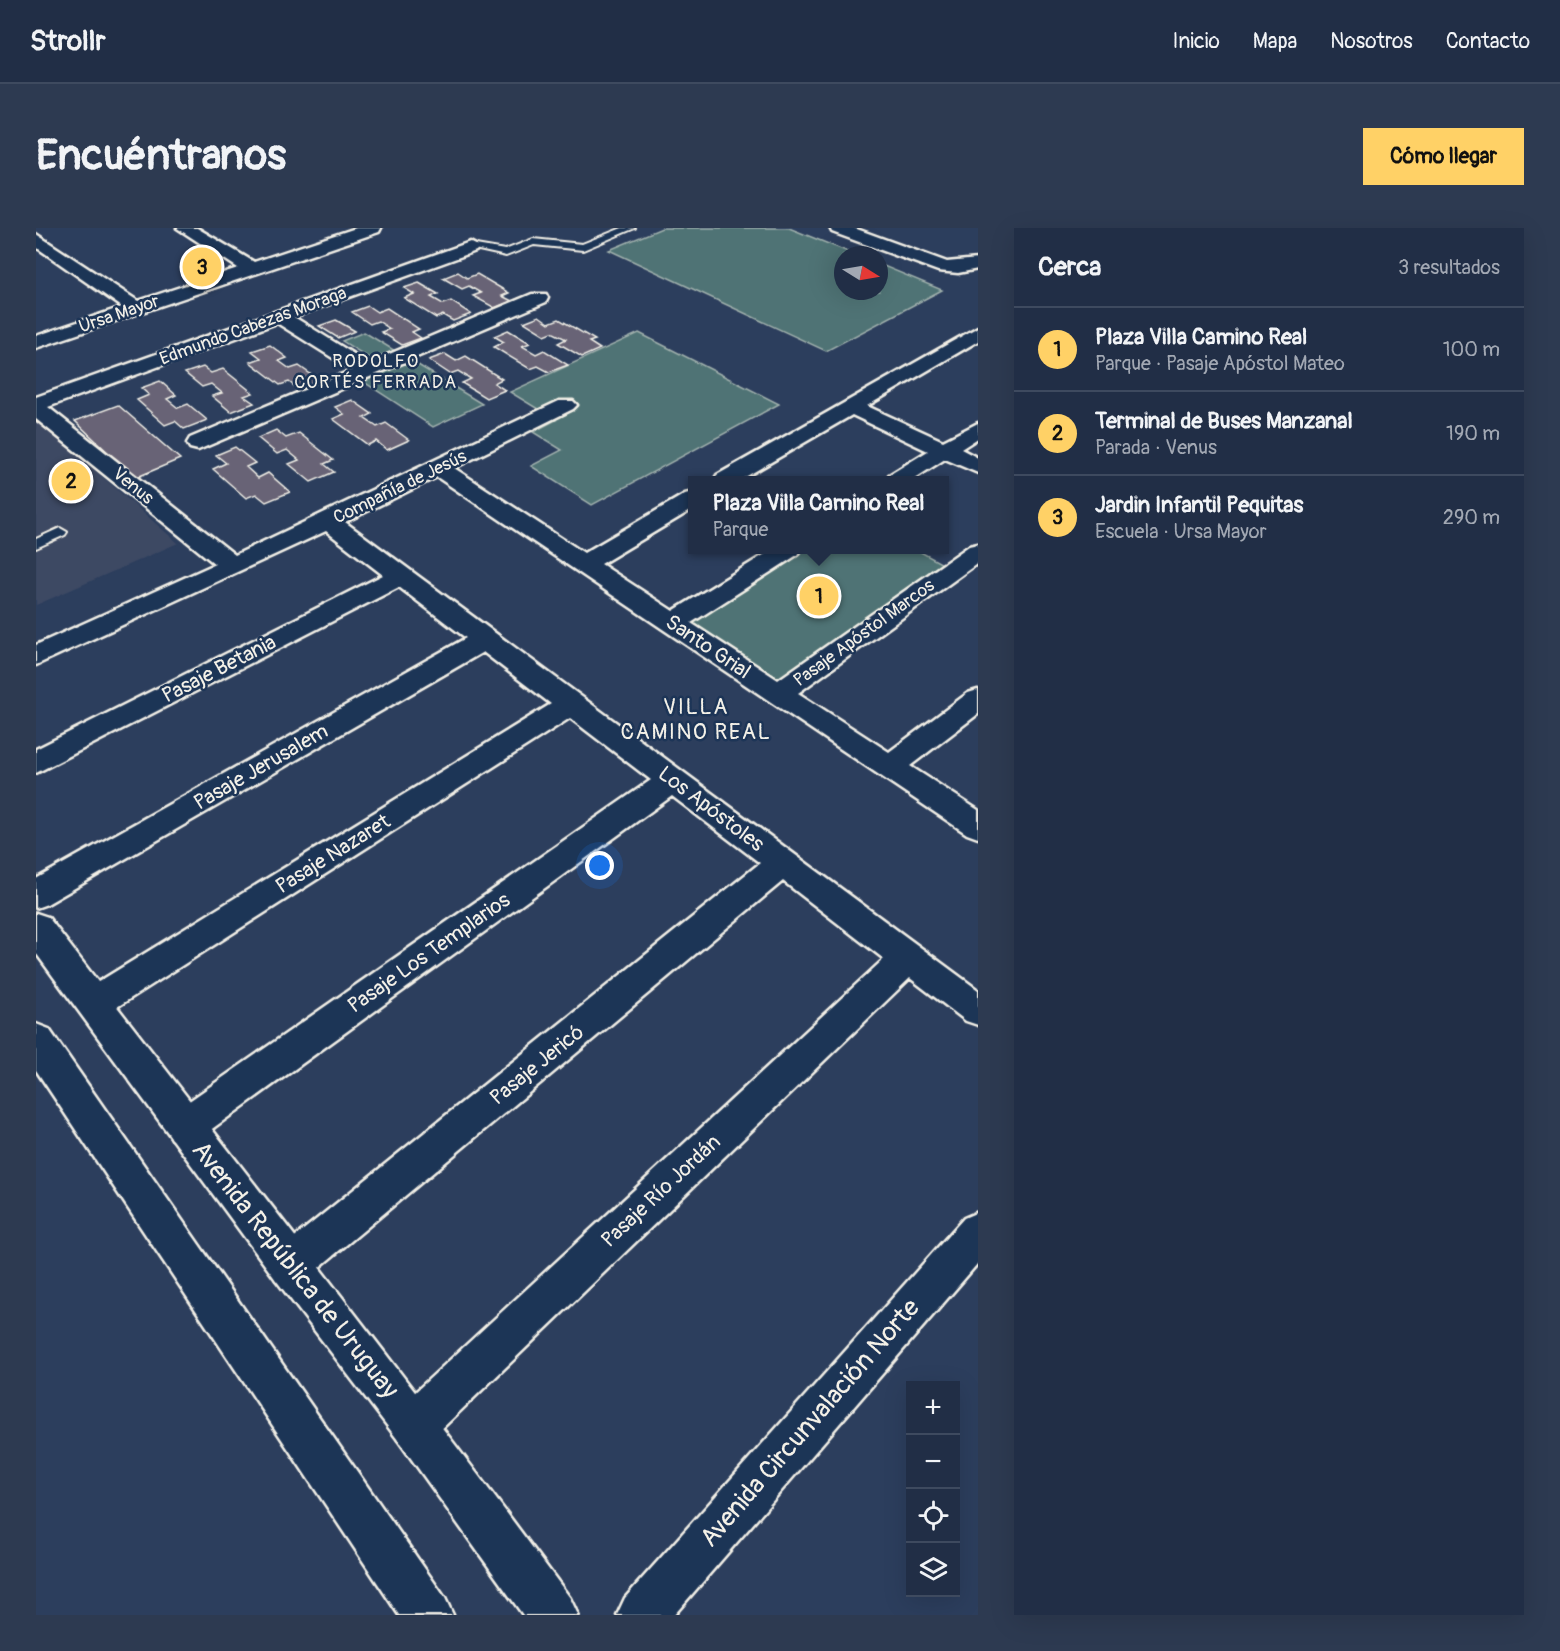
<!DOCTYPE html>
<html lang="es">
<head>
<meta charset="utf-8">
<style>
	:root { --surface:#212e46; --page:#2d3a51; --text:#f1f3f6; --muted:#a2a8b3; --line:#3e4a5f; --accent:#ffd166 }
	body { margin:0; font-family:Pangolin,sans-serif; background:var(--page); color:var(--text) }
	.controls { position:absolute; right:18px; bottom:18px; display:grid; overflow:hidden; border-radius:0px; box-shadow:0 6px 24px #0002 }
	.controls button { width:54px; height:54px; display:grid; place-items:center; padding:0; border:0; border-bottom:2px solid var(--line); background:var(--surface); color:var(--text); font:30px sans-serif }
	.compass { position:absolute; left:798px; top:18px; width:54px; height:54px; border-radius:50%; background:var(--surface); box-shadow:0 6px 24px #0002; rotate:101deg }
	.you { position:absolute; left:564px; top:638px; width:21px; height:21px; margin:-15px; border:4px solid #fff; border-radius:50%; background:#1a73e8; box-shadow:0 0 0 9px #1a73e833 }
	.badge { display:grid; place-items:center; width:39px; height:39px; border-radius:50%; background:var(--accent); color:#111; font-size:20px; font-weight:700 }
	.pin { position:absolute; translate:-50% -50%; border:3px solid #fff; box-shadow:0 2px 6px #0006 }
	.popup { position:absolute; left:652px; top:248px; width:261px; height:78px; box-sizing:border-box; display:grid; place-content:center; border-radius:0px; background:var(--surface); filter:drop-shadow(0 2px 4px #0005); font-size:20px; white-space:nowrap; color:var(--muted) }
	.popup b { font-size:22px; color:var(--text) }
	.popup::after { content:''; position:absolute; left:50%; top:100%; margin-left:-12px; border:12px solid transparent; border-top-color:var(--surface) }
	.list { margin:0; padding:0; list-style:none }
	h2 { display:flex; justify-content:space-between; align-items:center; height:78px; margin:0; padding:0 24px; font-size:26px }
	h2 small { font-size:20px; font-weight:400; color:var(--muted) }
	.list li { display:grid; grid-template-columns:39px 1fr auto; gap:18px; align-items:center; box-sizing:border-box; height:84px; padding:0 24px; border-top:2px solid var(--line) }
	.list b { display:block; font-size:22px; white-space:nowrap }
	.list p { margin:0; font-size:20px; white-space:nowrap; color:var(--muted) }
	.list em { font-size:20px; font-style:normal; color:var(--muted) }
	.icon { flex:none; width:33px; height:33px; fill:none; stroke:currentColor; stroke-width:2; stroke-linecap:round; stroke-linejoin:round }
	.map { position:relative; flex:none; width:942px; height:1387px; overflow:hidden; border-radius:0px }
	header { display:flex; align-items:center; gap:36px; box-sizing:border-box; height:84px; padding:0 30px; background:var(--surface); border-bottom:2px solid var(--line) }
	header strong { font-size:28px }
	nav { display:flex; gap:33px; margin-inline-start:auto; font-size:21px }
	.intro { display:flex; align-items:center; justify-content:space-between; box-sizing:border-box; height:144px; padding:0 36px }
	h1 { margin:0; font-size:42px }
	.button { padding:15px 27px; border-radius:0px; background:var(--accent); color:#111; font-size:21px; font-weight:700 }
	main { display:flex; gap:36px; padding:0 36px }
	aside { flex:1; background:var(--surface); border-radius:0px; box-shadow:0 6px 24px #0002 }
	.map>svg:first-child { display:block }
	.built { fill:#3e4964 }
	.green { fill:#4f7375; stroke:#a2b2ae; stroke-width:1.5 }
	.building { fill:#686476; stroke:#f4f1e8; stroke-width:1.5 }
	.lines { fill:none; stroke-linecap:round; stroke-linejoin:round }
	.lane-casing { stroke:#f4f1e8; stroke-width:4 }
	.street-casing { stroke:#f4f1e8; stroke-width:5 }
	.secondary-casing { stroke:#f4f1e8; stroke-width:5 }
	.lane { fill:#1d3557; fill-rule:evenodd }
	.street { fill:#1d3557; fill-rule:evenodd }
	.secondary { fill:#1d3557; fill-rule:evenodd }
	.labels { text-anchor:middle; dominant-baseline:central; stroke-width:5; stroke-linejoin:round; paint-order:stroke }
	.far-street-label { font-size:18px; fill:#f4f1e8; stroke:#1d3557 }
	.far-neighbourhood-label { font-size:18px; letter-spacing:1.5px; fill:#f4f1e8; stroke:#1d3557 }
	.street-label { font-size:21px; fill:#f4f1e8; stroke:#1d3557 }
	.neighbourhood-label { font-size:22px; letter-spacing:1.5px; fill:#f4f1e8; stroke:#1d3557 }
	.near-street-label { font-size:26px; fill:#f4f1e8; stroke:#1d3557 }
</style>
</head>
<body>
<header>
<strong>Strollr</strong>
<nav><a>Inicio</a><a>Mapa</a><a>Nosotros</a><a>Contacto</a></nav>
</header>
<div class="intro"><h1>Encuéntranos</h1><a class="button">Cómo llegar</a></div>
<main>
<div class="map">
<svg width="942" height="1387" viewBox="0 0 942 1387">
	<rect width="100%" height="100%" fill="#2c3e5d"/>
	<filter id="ink" filterUnits="userSpaceOnUse"><feTurbulence type="fractalNoise" baseFrequency=".0167" numOctaves="2"/><feDisplacementMap in="SourceGraphic" scale="12" xChannelSelector="R" yChannelSelector="G"/><feConvolveMatrix kernelMatrix="1 2 1 2 8 2 1 2 1" color-interpolation-filters="sRGB"/></filter>
	<g filter="url(#ink)">
		<path class="built" d="M0,191L142,315L0,377Z"/>
		<path class="green" d="M626,0H753L820,27H807V63H843V36L906,62L790,123L573,22Z
			M328,104L446,176L397,199L323,151L349,140L306,113Z
			M603,105L743,176L556,277L495,238L526,222L497,204L520,192L474,164Z
			M763,322H881L914,340L744,461L647,395Z"/>
		<path class="building" d="M422,44L431,50L441,46L473,65L466,68L476,73L459,80L437,68L445,65L433,58L426,61L407,50Z
			M383,55L402,66L395,69L407,76L415,73L435,86L417,93L407,87L400,90L368,70L378,66L368,60Z
			M332,78L341,84L351,80L383,101L376,104L385,110L366,117L345,104L354,101L342,93L334,96L316,84Z
			M503,88L513,95L523,91L559,112L553,114L564,121L546,129L522,115L530,111L516,104L509,107L488,94Z
			M300,92L319,103L302,110L283,98Z
			M472,102L494,115L486,118L500,126L508,122L532,137L513,144L502,138L494,141L458,119L468,114L458,108Z
			M234,117L251,130L243,133L254,141L263,138L283,152L262,161L253,154L244,157L214,134L225,130L216,123Z
			M409,126L420,133L430,128L466,151L458,155L469,162L450,170L426,155L435,151L422,143L414,146L393,132Z
			M167,139L175,145L187,141L217,165L208,168L218,175L195,184L176,168L186,165L175,156L166,159L149,145Z
			M124,153L140,167L131,171L142,180L152,176L171,192L148,201L139,193L129,197L101,172L113,167L105,160Z
			M316,172L336,186L328,190L341,199L350,195L373,212L351,222L340,213L332,217L297,191L308,186L299,179Z
			M82,177L144,231L99,250L39,193Z
			M240,202L250,210L263,205L297,232L288,236L298,244L275,254L253,236L263,232L251,222L241,226L222,210Z
			M199,219L219,235L210,239L222,250L232,245L254,264L230,274L220,266L210,270L177,241L190,235L180,227Z"/>
		<g class="lines">
			<defs>
				<path id="lane" d="M586,0H599L547,22L498,17L470,28L429,19L434,16L469,22L497,11L546,16Z
					M24,300L31,304L29,307L0,320V311Z"/>
				<path id="street" d="M141,0H161L218,34L320,0H345L343,4L0,120V108L86,79L0,19V6L102,73L202,40Z
					M794,0H818L911,34L942,31V41L922,45L902,43L796,4Z
					M434,14L443,19L440,23L258,89L332,135L496,66H510L512,70L510,74L162,222L154,220L151,215L154,210L316,142L241,95L12,179L199,327L523,173H537L541,177L537,181L418,240L548,325L649,266L657,264V281L565,336L637,383L736,322H764L761,327L655,395L742,452L933,318L942,316V335L762,465L853,524L932,465L942,462V486L874,538L942,582V610L931,606L401,249L309,294L942,762V797L930,793L874,750L394,1212L378,1218L362,1212L356,1196L362,1180L848,731L747,653L268,1052L254,1058L240,1052L234,1038L240,1024L724,635L636,568L162,911L149,916L136,911L130,898L136,885L615,552L534,490L70,786L58,790L46,786L41,775L46,764L515,476L447,424L11,676L0,680V651L430,410L363,359L0,545V521L347,347L290,303L0,437V417L179,336L0,191V169Z
					M942,99V113L831,178L907,213L942,195V210L925,221L942,230V245L909,231L876,252H850L853,247L892,223L816,187L704,252H678L681,247Z"/>
				<path id="secondary" d="M0,685L12,689C186,916 364,1140 534,1370L542,1387H487L362,1212L240,1052L0,725Z
					M0,796L13,801L409,1370L417,1387H363L0,842Z
					M942,984V1035L638,1387H581L589,1370L928,990Z"/>
			</defs>
			<use href="#lane" class="lane-casing"/>
			<use href="#street" class="street-casing"/>
			<use href="#secondary" class="secondary-casing"/>
			<use href="#lane" class="lane"/>
			<use href="#street" class="street"/>
			<use href="#secondary" class="secondary"/>
		</g>
	</g>
	<g class="labels">
		<g class="far-street-label">
			<text transform="translate(83 86) rotate(-19)">Ursa Mayor</text>
			<text transform="translate(217 98) rotate(-20)">Edmundo Cabezas Moraga</text>
			<text transform="translate(97 258) rotate(39)">Venus</text>
			<text transform="translate(364 259) rotate(-26)">Compañía de Jesús</text>
			<text transform="translate(828 405) rotate(-36)">Pasaje Apóstol Marcos</text>
		</g>
		<g class="far-neighbourhood-label">
			<text x="340" y="133">RODOLFO<tspan x="340" dy="21">CORTÉS FERRADA</tspan></text>
		</g>
		<g class="street-label">
			<text transform="translate(672 419) rotate(34)">Santo Grial</text>
			<text transform="translate(183 441) rotate(-27)">Pasaje Betania</text>
			<text transform="translate(225 539) rotate(-30)">Pasaje Jerusalem</text>
			<text transform="translate(675 581) rotate(37)">Los Apóstoles</text>
			<text transform="translate(297 626) rotate(-32)">Pasaje Nazaret</text>
			<text transform="translate(393 725) rotate(-35)">Pasaje Los Templarios</text>
			<text transform="translate(501 837) rotate(-39)">Pasaje Jericó</text>
			<text transform="translate(625 963) rotate(-43)">Pasaje Río Jordán</text>
		</g>
		<g class="neighbourhood-label">
			<text x="660" y="479">VILLA<tspan x="660" dy="25">CAMINO REAL</tspan></text>
		</g>
		<g class="near-street-label">
			<text transform="translate(259 1042) rotate(52)">Avenida República de Uruguay</text>
			<text transform="translate(774 1195) rotate(-49)">Avenida Circunvalación Norte</text>
		</g>
	</g>
</svg>
<div class="controls">
<button>+</button>
<button>−</button>
<button><svg class="icon" aria-label="locate" viewBox="0 0 24 24"><circle cx="12" cy="12" r="6"/><path d="M12 2v4M12 18v4M2 12h4M18 12h4"/></svg></button>
<button><svg class="icon" aria-label="layers" viewBox="0 0 24 24"><path d="M12 4l9 5-9 5-9-5zM3 14l9 5 9-5"/></svg></button>
</div>
<svg class="compass" viewBox="-18 -18 36 36"><path d="M0-13l5 13h-10z" fill="#e53935"/><path d="M0 13l5-13h-10z" fill="#a2a8b3"/></svg>
<div class="you"></div>
<div class="pin badge" style="left:783px;top:368px">1</div>
<div class="popup"><b>Plaza Villa Camino Real</b>Parque</div>
<div class="pin badge" style="left:35px;top:253px">2</div>
<div class="pin badge" style="left:166px;top:39px">3</div>
</div>
<aside>
<h2>Cerca<small>3 resultados</small></h2>
<ul class="list">
<li><span class="badge">1</span><div><b>Plaza Villa Camino Real</b><p>Parque · Pasaje Apóstol Mateo</p></div><em>100 m</em></li>
<li><span class="badge">2</span><div><b>Terminal de Buses Manzanal</b><p>Parada · Venus</p></div><em>190 m</em></li>
<li><span class="badge">3</span><div><b>Jardin Infantil Pequitas</b><p>Escuela · Ursa Mayor</p></div><em>290 m</em></li>
</ul>
</aside>
</main>
</body>
</html>
